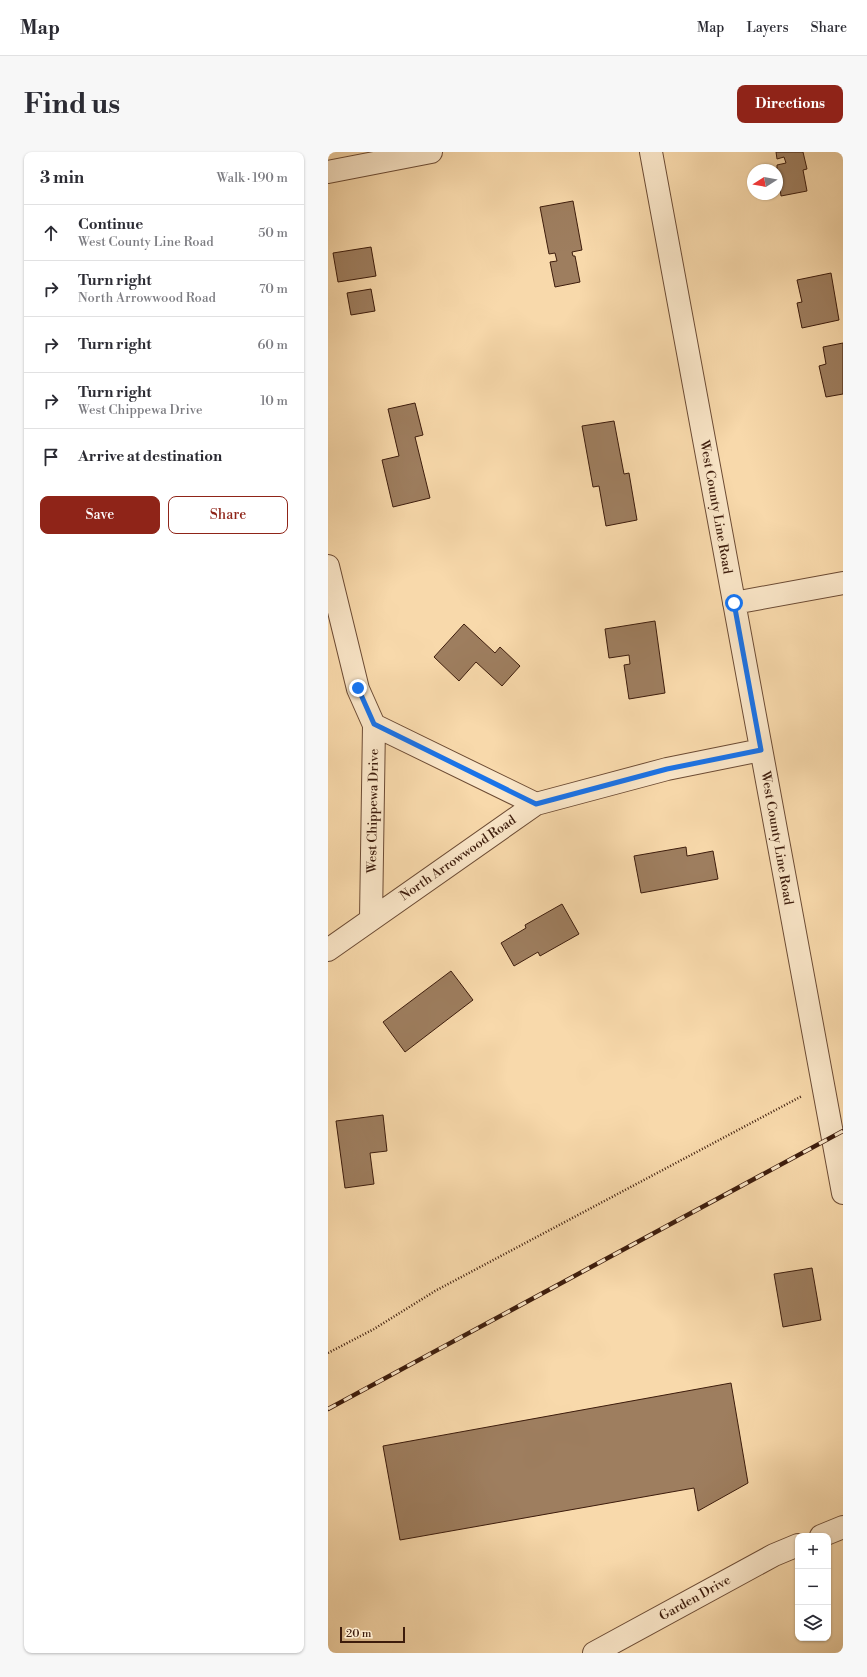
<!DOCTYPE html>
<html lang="en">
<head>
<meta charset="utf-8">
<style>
	:root { --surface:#fff; --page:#f7f7f7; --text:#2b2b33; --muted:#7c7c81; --line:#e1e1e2; --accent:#8f2418 }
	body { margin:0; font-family:"Libre Bodoni",serif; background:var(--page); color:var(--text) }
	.controls { position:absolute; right:12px; bottom:12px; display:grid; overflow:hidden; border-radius:8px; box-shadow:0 1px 3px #0004 }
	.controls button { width:36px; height:36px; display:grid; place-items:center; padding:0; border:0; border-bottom:1px solid var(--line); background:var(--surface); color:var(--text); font:20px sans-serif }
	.compass { position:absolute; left:419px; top:12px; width:36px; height:36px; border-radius:50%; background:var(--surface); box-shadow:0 1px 3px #0004; rotate:259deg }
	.scale { position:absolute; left:12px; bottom:10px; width:65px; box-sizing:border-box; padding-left:4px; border:2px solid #3d1c0c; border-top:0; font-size:11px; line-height:14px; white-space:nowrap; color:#3d1c0c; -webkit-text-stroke:3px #fae6c8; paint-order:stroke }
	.stop { position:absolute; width:12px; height:12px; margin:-9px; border:3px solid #1a73e8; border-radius:50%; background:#fff }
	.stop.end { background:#1a73e8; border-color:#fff; box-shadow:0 1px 4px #0008 }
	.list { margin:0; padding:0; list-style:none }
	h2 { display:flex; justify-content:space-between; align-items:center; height:52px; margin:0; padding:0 16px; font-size:17px }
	h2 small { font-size:13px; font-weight:400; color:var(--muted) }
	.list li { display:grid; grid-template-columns:26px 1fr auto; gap:12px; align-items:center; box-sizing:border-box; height:56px; padding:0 16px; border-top:1px solid var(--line) }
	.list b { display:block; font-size:15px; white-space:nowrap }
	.list p { margin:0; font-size:13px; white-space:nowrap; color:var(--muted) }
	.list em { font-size:13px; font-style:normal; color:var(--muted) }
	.actions { display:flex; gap:8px; padding:12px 16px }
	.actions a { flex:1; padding:9px 0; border:1px solid var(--accent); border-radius:8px; text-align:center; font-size:14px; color:var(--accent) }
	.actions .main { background:var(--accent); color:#fff }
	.icon { flex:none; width:22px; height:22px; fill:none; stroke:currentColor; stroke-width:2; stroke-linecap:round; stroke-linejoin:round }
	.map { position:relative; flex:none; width:515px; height:1501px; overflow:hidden; border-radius:8px }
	header { display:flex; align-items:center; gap:24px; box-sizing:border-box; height:56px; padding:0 20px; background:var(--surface); border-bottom:1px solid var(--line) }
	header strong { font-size:19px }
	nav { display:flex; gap:22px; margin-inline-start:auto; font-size:14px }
	.intro { display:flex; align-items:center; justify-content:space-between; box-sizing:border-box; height:96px; padding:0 24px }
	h1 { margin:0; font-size:28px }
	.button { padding:10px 18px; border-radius:8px; background:var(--accent); color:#fff; font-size:14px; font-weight:700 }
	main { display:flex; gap:24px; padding:0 24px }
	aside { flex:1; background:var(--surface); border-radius:8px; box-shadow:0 1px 3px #0004 }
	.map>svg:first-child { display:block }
	.building { fill:#9e7e5f; stroke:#3d1c0c }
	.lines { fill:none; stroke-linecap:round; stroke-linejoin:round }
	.minor-casing { stroke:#6c4b34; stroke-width:24 }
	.path { stroke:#3d1c0c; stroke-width:2.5; stroke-dasharray:1 2; stroke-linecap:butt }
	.minor { stroke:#fae6c8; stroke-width:22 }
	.rail-casing { stroke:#3d1c0c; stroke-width:4.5 }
	.rail { stroke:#fae6c8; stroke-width:3; stroke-dasharray:9; stroke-linecap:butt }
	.route { stroke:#1a73e8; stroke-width:5 }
	.labels { text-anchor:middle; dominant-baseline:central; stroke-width:3.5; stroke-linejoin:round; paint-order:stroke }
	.street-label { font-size:13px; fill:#3d1c0c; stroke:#fae6c8 }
</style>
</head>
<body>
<header>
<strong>Map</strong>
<nav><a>Map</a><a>Layers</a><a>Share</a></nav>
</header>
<div class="intro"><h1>Find us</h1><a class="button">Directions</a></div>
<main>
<aside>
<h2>3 min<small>Walk · 190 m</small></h2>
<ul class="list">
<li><svg class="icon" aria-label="ahead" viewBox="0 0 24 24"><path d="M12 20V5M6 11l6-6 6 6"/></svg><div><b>Continue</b><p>West County Line Road</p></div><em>50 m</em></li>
<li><svg class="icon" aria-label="right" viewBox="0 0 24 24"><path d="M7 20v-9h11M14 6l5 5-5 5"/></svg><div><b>Turn right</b><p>North Arrowwood Road</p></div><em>70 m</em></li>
<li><svg class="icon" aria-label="right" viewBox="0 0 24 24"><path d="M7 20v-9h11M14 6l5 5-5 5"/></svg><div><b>Turn right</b></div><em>60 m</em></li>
<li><svg class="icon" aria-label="right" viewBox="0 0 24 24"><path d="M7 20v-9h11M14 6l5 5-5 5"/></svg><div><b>Turn right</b><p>West Chippewa Drive</p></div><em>10 m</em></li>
<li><svg class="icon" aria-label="arrive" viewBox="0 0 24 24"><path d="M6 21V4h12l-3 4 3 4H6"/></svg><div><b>Arrive at destination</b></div></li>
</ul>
<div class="actions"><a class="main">Save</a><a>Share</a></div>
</aside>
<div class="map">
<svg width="515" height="1501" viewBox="0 0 515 1501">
	<rect width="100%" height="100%" fill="#f8d9ab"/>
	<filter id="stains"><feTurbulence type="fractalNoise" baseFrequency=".005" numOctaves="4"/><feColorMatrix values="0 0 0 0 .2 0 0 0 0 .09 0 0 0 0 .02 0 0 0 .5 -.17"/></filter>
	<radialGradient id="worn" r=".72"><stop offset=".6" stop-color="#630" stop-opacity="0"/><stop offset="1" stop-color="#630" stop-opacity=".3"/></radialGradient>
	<path class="building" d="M448,0H475L479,17L475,18L479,39L453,44L452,36L449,37V13L458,11L456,5L449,7Z
		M245,49L254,98L244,100L245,104H247L252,130L227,135L222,110L229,109L227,101L221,102L212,55Z
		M43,95L48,124L10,130L5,101Z
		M503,121L511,168L474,176L469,151L474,150L469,128Z
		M43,137L47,159L23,163L19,141Z
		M515,191V242L498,245L491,214L498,212L495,195Z
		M87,251L95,283L87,285L102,346L65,355L54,308L71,304L60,257Z
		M286,269L296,322L301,321L309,368L278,374L271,334L265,335L254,274Z
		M327,469L337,541L301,547L296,513L302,512L301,503L281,506L277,477Z
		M136,472L167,501L172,495L192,514L174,534L148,510L131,529L106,505Z
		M358,695L359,704L385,699L390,727L313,741L306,704Z
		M234,752L251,782L212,804L210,800L186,814L173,791L198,776L197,773Z
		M123,819L145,848L77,900L55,870Z
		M55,963L59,999L42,1001L46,1032L17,1036L8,969Z
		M484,1116L493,1168L455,1175L446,1122Z
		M403,1231L420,1331L370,1359L366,1336L72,1388L55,1294Z"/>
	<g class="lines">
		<defs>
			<path id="minor" d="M323,0L515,1041
				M0,20L103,0
				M0,414L30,537L46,573L43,767
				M406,451L515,431
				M46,573L208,652
				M0,798L208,652L339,617L433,598
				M493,1384L515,1375
				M266,1501L446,1403L470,1393"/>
		</defs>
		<use href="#minor" class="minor-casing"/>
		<path class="path" d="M0,1201L46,1177L107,1139L474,944"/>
		<use href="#minor" class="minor"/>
		<defs>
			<path id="rail" d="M0,1257L515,979"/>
		</defs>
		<use href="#rail" class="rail-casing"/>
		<use href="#rail" class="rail"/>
	</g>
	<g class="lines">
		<path class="route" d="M30,536L46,572L208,652L339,617L433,598L406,451"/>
	</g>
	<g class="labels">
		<g class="street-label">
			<text transform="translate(388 355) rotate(80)">West County Line Road</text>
			<text transform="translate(45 659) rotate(-89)">West Chippewa Drive</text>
			<text transform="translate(449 686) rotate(80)">West County Line Road</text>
			<text transform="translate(130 706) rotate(-35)">North Arrowwood Road</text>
			<text transform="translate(367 1446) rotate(-29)">Garden Drive</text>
		</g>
	</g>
	<rect width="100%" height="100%" filter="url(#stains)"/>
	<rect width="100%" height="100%" fill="url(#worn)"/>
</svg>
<div class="controls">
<button>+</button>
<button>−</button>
<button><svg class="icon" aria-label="layers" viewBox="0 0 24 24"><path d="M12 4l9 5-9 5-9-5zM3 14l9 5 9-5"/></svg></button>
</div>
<svg class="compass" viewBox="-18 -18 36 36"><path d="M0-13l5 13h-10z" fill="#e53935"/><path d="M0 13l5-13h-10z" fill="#7c7c81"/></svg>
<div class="scale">20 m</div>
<div class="stop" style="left:406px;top:451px"></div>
<div class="stop end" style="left:30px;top:536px"></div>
</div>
</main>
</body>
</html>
